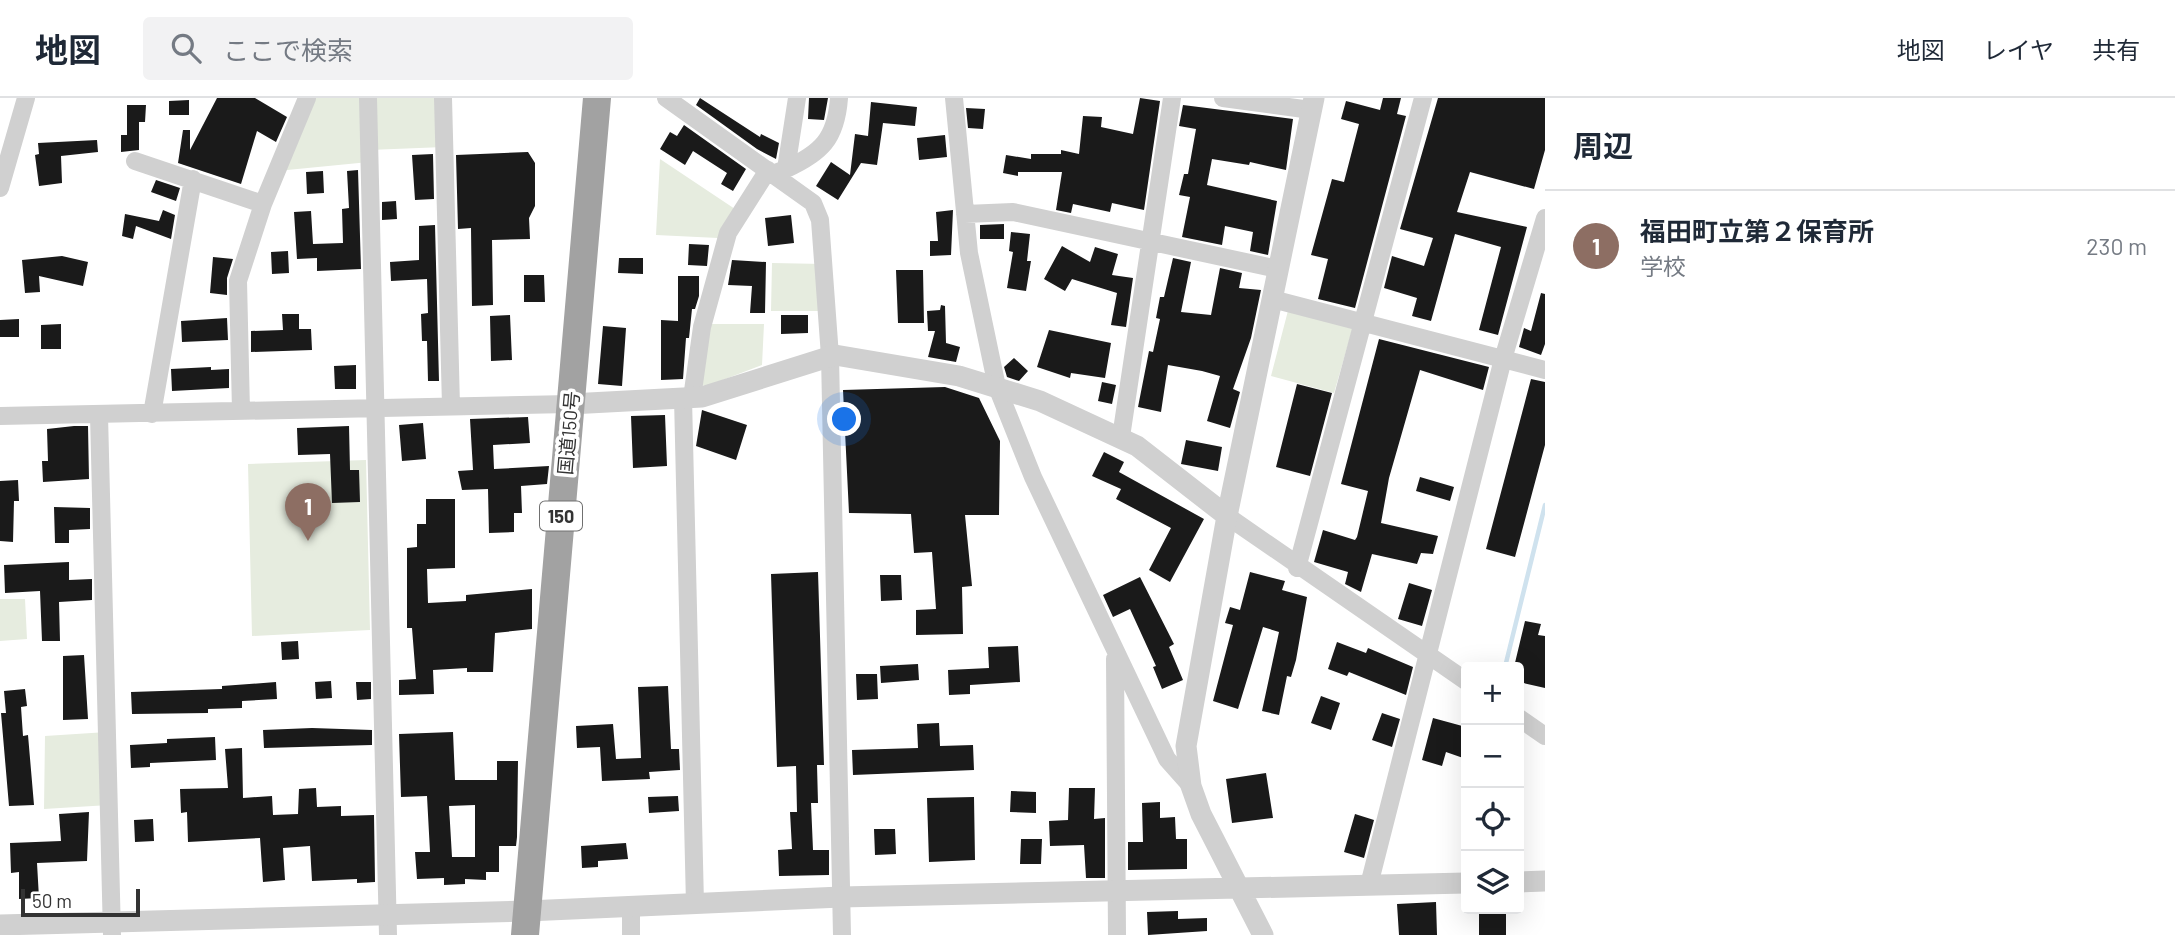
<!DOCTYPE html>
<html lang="ja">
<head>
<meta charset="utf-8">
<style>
	:root { --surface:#fff; --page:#f2f2f3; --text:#1f2937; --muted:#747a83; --line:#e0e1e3; --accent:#e63946 }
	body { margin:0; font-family:Barlow,"Noto Sans JP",sans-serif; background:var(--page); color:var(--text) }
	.controls { position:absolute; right:21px; bottom:21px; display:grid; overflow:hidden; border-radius:7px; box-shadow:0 7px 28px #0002 }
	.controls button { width:63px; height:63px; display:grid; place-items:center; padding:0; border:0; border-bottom:2px solid var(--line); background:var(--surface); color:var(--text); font:35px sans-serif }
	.scale { position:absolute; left:21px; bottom:18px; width:119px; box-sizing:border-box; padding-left:7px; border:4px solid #333; border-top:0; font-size:19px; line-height:24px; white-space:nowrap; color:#333; -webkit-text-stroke:5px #fff; paint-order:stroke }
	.you { position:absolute; left:845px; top:322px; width:24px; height:24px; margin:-18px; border:5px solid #fff; border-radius:50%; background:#1a73e8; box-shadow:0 0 0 10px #1a73e833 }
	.badge { display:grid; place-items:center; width:46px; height:46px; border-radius:50%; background:var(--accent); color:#fff; font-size:23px; font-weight:700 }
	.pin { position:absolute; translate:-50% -58px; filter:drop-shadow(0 2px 4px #0008) }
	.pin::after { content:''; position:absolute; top:37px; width:24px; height:21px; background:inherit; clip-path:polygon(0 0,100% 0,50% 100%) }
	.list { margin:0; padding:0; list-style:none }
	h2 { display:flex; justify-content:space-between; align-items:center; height:91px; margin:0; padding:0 28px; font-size:30px }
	h2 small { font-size:23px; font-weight:400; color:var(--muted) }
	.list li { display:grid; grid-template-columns:46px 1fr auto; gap:21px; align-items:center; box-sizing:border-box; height:112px; padding:0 28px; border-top:2px solid var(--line) }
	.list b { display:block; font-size:26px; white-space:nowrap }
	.list p { margin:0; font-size:23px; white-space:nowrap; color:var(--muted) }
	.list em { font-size:23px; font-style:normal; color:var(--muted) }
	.icon { flex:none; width:38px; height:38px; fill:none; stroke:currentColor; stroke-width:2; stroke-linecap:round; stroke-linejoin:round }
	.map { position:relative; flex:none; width:1545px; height:837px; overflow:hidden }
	header { display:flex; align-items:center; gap:42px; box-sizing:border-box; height:98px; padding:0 35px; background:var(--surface); border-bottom:2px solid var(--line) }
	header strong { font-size:33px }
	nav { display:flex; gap:38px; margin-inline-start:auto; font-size:24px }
	.search { width:490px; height:63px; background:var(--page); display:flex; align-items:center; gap:18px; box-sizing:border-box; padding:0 24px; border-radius:7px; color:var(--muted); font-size:26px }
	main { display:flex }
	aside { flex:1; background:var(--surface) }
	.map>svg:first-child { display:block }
	.green { fill:#e6ecdf }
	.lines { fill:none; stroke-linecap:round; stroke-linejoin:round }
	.stream { stroke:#cfe2ee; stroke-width:4.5 }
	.building { fill:#1a1a1a; fill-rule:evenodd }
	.minor { stroke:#d0d0d0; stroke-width:18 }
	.tertiary { stroke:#d0d0d0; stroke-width:21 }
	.trunk { stroke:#a2a2a2; stroke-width:28 }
	.labels { text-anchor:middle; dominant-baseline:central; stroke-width:7; stroke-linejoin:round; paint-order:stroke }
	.shield { fill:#fff; stroke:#707070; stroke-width:2 }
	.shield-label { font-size:18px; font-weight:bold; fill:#333 }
	.street-label { font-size:19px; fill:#333; stroke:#fff }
</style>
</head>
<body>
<header>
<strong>地図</strong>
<div class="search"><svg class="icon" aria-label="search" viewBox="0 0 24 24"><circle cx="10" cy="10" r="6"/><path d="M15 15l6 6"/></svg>ここで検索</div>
<nav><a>地図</a><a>レイヤ</a><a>共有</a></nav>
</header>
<main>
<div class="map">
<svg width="1545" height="837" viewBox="0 0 1545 837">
	<rect width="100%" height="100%" fill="#fff"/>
	<path class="green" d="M307,0H442L444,49L369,52V64L277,73Z
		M660,61L735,111L718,140L656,137Z
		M772,165L824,166L827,213H771Z
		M1290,205L1355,222L1334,295L1271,278Z
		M708,226H764L762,267L707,288L698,287Z
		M366,362L370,532L252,538L248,366Z
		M0,501H25L27,541L0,543Z
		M107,634L109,707L44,711L45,638Z"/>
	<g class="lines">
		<path class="stream" d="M1505,569L1545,407"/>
	</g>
	<path class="building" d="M217,0H255L287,19L276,44L257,33L241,86L178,65L183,32H190V52Z
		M700,0L760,39L761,36L779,45L776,61L757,51L696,7Z
		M809,0H828L824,22L808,21Z
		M1140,0L1160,3L1144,112L1112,105L1110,114L1073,106L1071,115L1056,112L1062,74H1018V78L1003,75L1006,57L1031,61V56H1061V52L1079,56L1083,18L1102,19L1101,29L1133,36Z
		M1383,0H1401L1397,16L1406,18L1355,210L1318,201L1328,161L1311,157L1332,81L1344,84L1359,26L1341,21L1346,3L1380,12Z
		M1438,0H1545V52L1534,91L1470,74L1457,114L1527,129L1498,237L1479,232L1501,149L1455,136L1431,223L1412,218L1417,200L1384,190L1392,158L1424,168L1433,140L1400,131Z
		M189,2V17H169V3Z
		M871,4L917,9L915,28L883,25L877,67L861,65L838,102L816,88L831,64L850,77L855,36L868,38Z
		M127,7H146L145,24H139V52L121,54V37H127Z
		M1183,7L1293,21L1286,72L1250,64L1249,67L1212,61L1207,87L1277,103L1268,157L1250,153L1253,134L1225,128L1222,147L1182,139L1190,99L1179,97L1184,76H1188L1196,31L1179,28Z
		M966,10L985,11L983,31L968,30Z
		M684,27L746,71L733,93L721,86L727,75L693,53L685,67L660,51L670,34L677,38Z
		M945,37L947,59L919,62L917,40Z
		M97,42L98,54L61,58L62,85L39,88L35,57L39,56L38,45Z
		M528,54L535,65V108L529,120L530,141L492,142L493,207L472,208L471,130L458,131L456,57Z
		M433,56L434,101L415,102L412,57Z
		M358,72L361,171L317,173V160L297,161L294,114L311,113L313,146L343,145L342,111L349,110L347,73Z
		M323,73L324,95L307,96L306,74Z
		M156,82L180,90L176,103L151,94Z
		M396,103L397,121L382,122V104Z
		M163,112L175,117L171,141L136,128L133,141L122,138L125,116L159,123Z
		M953,112L951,157L930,158V143H938L936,114Z
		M791,117L794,145L768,148L765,120Z
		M1004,126V141H980V127Z
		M435,127L439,283H428L427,243H422L421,216L428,215L427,181L391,183L390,164L419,162V128Z
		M1011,134L1030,136L1027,163H1031L1026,193L1007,190L1013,154L1009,153Z
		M689,146L709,147L707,168L688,167Z
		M1062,148L1090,164L1095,149L1118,156L1112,177L1133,180L1126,229L1111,227L1117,195L1072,181L1065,193L1044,181Z
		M288,153L289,175L272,176L271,154Z
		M62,158L88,164L83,188L39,178L40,194L25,195L22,162Z
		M213,159L233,161L227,180V197L210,195Z
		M619,160H643V176L618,175Z
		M1173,160L1191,164L1181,214L1211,217L1220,170L1242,175L1239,190L1261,192L1251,240L1233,291L1240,294L1230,330L1207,323L1220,278L1202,273L1168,267L1161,314L1138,309L1149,253L1153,254L1160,221L1156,220L1160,199H1164Z
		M732,162L766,164L765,215H750L752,188L728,187Z
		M896,172H923L924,225H898Z
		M524,177H544L545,204H524Z
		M678,178H699V198L695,211H692L689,240H686L683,281L661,282V222L678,223Z
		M1541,195L1545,196V246L1541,257L1519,249L1524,230L1531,233Z
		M941,207L945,208L946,245L960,249L956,264L928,259L935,233H928L927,213L940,212Z
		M282,216H299V231H311L312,252L251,254V233L283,232Z
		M510,217L512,262L491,263L490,218Z
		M781,217H808V235L781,236Z
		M227,220L228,242L182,244L181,223Z
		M19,221V239H0V222Z
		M61,226V251H41V227Z
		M603,228L626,230L622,288L598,286Z
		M1049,232L1111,245L1105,280L1071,275L1070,280L1037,269Z
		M1379,241L1489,269L1483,292L1420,272L1389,380L1381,425L1438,438L1433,456L1421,455L1417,466L1372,456L1361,494L1345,486L1348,474L1314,464L1323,432L1355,442L1357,439L1368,393L1341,386Z
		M1014,260L1028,273L1019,283L1007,279L1004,269Z
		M356,267V291H335L334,268Z
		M211,269V272L229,271V290L172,293L171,271Z
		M1531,281L1545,284V347L1515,459L1486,451Z
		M1102,284L1116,287L1112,306L1098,303Z
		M1297,286L1332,295L1310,378L1276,369Z
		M945,289L979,300L1000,343L999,417H965L972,488L962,489L963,536L916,537V512L936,511L932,454L914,455L911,416L849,415L843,292Z
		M702,312L747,327L736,362L696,348Z
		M665,317L667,368L633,370L631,318Z
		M528,319L530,345L493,347L494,371L549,368L547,386L521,388L522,415H514V434L489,435L488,391L462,392L458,373L473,372L470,321Z
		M423,325L426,361L402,363L399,327Z
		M74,328H88L89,381L43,384L42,363H48L47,331Z
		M349,328L350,372H359L360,404L332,405L330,356L298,357L297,330Z
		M1186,342L1222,349L1218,373L1181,366Z
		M1104,354L1124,364L1119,374L1204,421L1170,484L1149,472L1171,430L1116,401L1121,391L1092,378Z
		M1420,379L1454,389L1450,403L1416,393Z
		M18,382L19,403H14L13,444L0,443V383Z
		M426,401H455V470L427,471L428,505L466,503V497L532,491V531L495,535L493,574H467V570L433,572L434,596L399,597V582L416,581L412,530H407V450L417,449V426H426Z
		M54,409L90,410V431L69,432V445H55Z
		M69,464V482L92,481V502L59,504L60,543H42L40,493L5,495L4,467Z
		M818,474L824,667H817L818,705H811L813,752H829V777L779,778L778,752L792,751L790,714H797L796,668L777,669L771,476Z
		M1250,474L1285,483L1282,492L1307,499L1296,562L1291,579L1287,578L1279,617L1262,613L1279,534L1263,529L1238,611L1213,603L1233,527L1225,525L1230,509L1240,512Z
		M880,477H901L902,502L881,503Z
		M1140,479L1174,546L1169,549L1183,582L1162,591L1153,569L1156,568L1130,511L1113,519L1103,497Z
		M1409,485L1432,492L1422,528L1398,521Z
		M1525,523L1541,526L1538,537L1545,538V590L1519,584V569H1514Z
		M298,543L299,561L282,562L281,544Z
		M1337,544L1366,555L1368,550L1413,569L1406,597L1349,574L1347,578L1328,571Z
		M1018,548L1020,584L970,587V596L949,597L948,572L989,570L988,549Z
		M84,557L88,621L63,622V558Z
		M918,566L919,582L881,585L880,568Z
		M856,576H877L878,601L857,602Z
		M331,583L332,600L316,601L315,584Z
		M276,584L277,601L242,603V610L208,611V615L132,616L131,594L222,591V588Z
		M356,584H371V601L357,602Z
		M668,588L671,651H679L680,672L649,674L650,681L602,683L600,649L577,650L576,628L613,626L616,661L641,660L638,589Z
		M25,591L27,608L21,609L23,638L28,637L34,707L9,708L1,615H6L4,593Z
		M1321,598L1340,605L1331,632L1311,625Z
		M1382,615L1400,621L1392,649L1372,642Z
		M1433,620L1466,629V661L1446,654L1442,668L1422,662Z
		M939,625L940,648L973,647L974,672L853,677L852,652L918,650L917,626Z
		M312,630L372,632V647L264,650L263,632Z
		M453,634L455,682H497V663H518L517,739L516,748H499V774H486V782L465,781V786L444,787V780L417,781L415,754H430L427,698L401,699L399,636ZM475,707V759H452L449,708Z
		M215,639L216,662L150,665V669L131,670L130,647L167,645V641Z
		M242,650L243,700L272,698L273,717L298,716L299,691L316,690L317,709L341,708V718L374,717L375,784L357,785V781L312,783L310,748L283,750L285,782L263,784L260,740L188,744L187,714L181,715L180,691L228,690L225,651Z
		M1266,675L1273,720L1232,725L1226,681Z
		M1069,690H1095L1094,721L1105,720V780H1086L1084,747L1050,748L1049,723L1068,722Z
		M1011,693L1036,694V715L1010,714Z
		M678,698L679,713L649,715L648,699Z
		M974,699L975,762L929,764L927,700Z
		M1160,704V720L1175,719L1176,741H1187V771L1128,772V744H1143L1142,705Z
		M89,714L87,763L37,765L39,800L19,801V774L11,775L10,745L61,743L59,716Z
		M1355,716L1374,722L1364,760L1344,754Z
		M153,721L154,743L135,744L134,722Z
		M874,731H895L896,756L875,757Z
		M1021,741H1042L1041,766H1020Z
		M626,745L628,761L598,763V769L582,770L581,748Z
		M1436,804L1437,837H1399L1397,806Z
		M1479,811H1506V837H1479Z
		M1178,813V821L1207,820V833L1148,837L1147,814Z"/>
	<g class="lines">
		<path class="minor" d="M368,0L388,837
			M443,0L451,308
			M666,0L813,105L820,122L830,258L842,837
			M954,0L969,155L997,289L1033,379L1167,661L1191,688
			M1223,0L1311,12
			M135,63L263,106
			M786,71C821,55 836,41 839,0
			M778,74L786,71L797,0
			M0,90L26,0
			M965,116L1013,114L1278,171
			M1272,201L1545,272
			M683,300L695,806
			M692,300L702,229L728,135L768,72
			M241,313L238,183L263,106L307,0
			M152,316L193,81
			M99,317L112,837
			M0,318L570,306
			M1121,339L1172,0
			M1227,418L1466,583
			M1297,470L1423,0
			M1115,561L1117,837
			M1519,620L1545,638
			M1369,787L1503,261L1545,120
			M631,809V837"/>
		<path class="tertiary" d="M570,306L702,299L835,257L959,278L1040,303L1137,348L1227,418
			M1519,784L1545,783
			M0,827L527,813L841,799L1466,785
			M1263,837L1201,716L1191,688L1186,648L1227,418L1314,0"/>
		<path class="trunk" d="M525,837L597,0"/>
	</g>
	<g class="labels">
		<rect class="shield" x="540" y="403.5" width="42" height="29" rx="5"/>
		<g class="shield-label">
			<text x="561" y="418">150</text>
		</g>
		<g class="street-label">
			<text transform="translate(568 335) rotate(-85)">国道150号</text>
		</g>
	</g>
</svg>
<div class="controls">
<button>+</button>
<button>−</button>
<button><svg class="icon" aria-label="locate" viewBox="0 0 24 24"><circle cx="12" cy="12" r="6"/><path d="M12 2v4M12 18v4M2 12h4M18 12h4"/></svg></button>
<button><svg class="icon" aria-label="layers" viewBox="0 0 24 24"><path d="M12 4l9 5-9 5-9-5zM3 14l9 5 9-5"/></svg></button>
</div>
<div class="scale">50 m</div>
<div class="you"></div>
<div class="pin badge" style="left:308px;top:443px;background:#8d6e63">1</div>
</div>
<aside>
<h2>周辺<small></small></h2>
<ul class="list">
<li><span class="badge" style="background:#8d6e63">1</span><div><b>福田町立第２保育所</b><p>学校</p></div><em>230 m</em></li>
</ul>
</aside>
</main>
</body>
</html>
